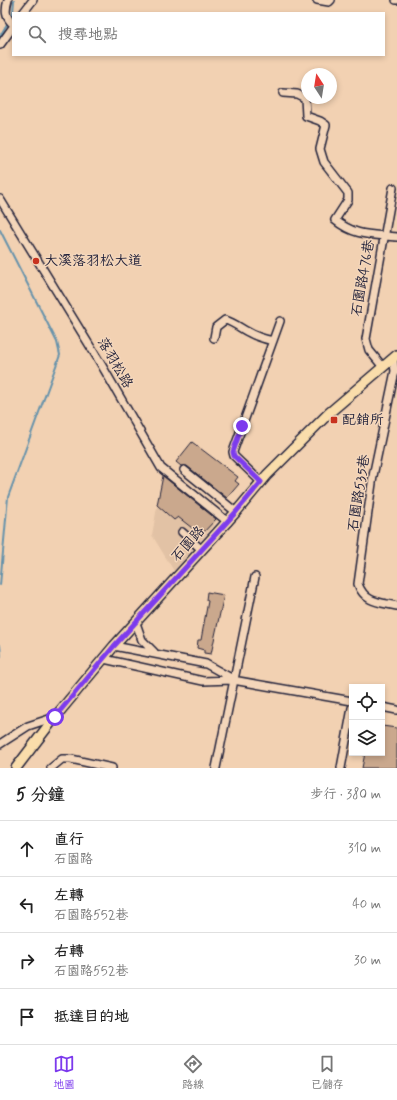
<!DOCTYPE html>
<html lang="zh-TW">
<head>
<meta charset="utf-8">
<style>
	:root { --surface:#fff; --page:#f6f6f6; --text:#222; --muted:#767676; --line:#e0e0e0; --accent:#7c3aed }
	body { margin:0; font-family:Mynerve,"LXGW WenKai TC",sans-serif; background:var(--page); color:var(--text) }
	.controls { position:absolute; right:12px; bottom:12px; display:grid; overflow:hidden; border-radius:0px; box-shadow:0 2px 6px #0003 }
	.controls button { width:36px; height:36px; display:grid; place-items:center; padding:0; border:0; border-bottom:1px solid var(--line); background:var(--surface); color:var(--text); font:20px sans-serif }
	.compass { position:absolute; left:301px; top:68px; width:36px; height:36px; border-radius:50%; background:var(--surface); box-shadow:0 2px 6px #0003; rotate:348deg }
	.stop { position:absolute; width:12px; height:12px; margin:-9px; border:3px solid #7c3aed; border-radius:50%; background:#fff }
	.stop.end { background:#7c3aed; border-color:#fff; box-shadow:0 1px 4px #0008 }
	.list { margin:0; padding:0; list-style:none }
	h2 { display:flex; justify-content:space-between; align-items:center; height:52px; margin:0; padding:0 16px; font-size:17px }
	h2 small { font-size:13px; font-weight:400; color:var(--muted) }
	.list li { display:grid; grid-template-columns:26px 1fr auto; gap:12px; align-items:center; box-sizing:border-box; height:56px; padding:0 16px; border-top:1px solid var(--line) }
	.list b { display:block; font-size:15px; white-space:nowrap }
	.list p { margin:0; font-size:13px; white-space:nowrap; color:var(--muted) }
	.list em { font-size:13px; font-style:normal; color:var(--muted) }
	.icon { flex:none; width:22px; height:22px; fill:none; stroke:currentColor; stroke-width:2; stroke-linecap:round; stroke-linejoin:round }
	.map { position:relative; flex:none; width:397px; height:768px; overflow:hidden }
	.search { position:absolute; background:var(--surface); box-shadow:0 2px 6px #0003; left:12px; right:12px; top:12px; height:44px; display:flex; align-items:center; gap:10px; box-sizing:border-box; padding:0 14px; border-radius:0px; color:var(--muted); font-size:15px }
	.sheet { height:276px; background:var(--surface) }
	nav { display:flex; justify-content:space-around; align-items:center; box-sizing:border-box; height:56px; border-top:1px solid var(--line); background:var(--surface); font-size:11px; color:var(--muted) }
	nav a { display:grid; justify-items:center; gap:2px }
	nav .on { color:var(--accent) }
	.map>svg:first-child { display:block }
	.built { fill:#e2c2a5 }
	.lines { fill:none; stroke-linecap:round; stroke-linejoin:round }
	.stream { stroke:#6692ab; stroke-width:2 }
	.building { fill:#caa88d; stroke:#22223b }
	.minor-casing { stroke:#22223b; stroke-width:10 }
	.major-casing { stroke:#22223b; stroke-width:12 }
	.minor { stroke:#f4d6ba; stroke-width:7 }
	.major { stroke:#faddab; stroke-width:9 }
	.route { stroke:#7c3aed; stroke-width:5 }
	.poi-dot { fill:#c8321e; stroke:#f4d6ba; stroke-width:1.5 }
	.labels { text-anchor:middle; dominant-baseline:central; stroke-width:3; stroke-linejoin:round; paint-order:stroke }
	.poi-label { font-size:14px; fill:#22223b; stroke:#f4d6ba; text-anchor:start }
	.street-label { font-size:14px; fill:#22223b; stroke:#f4d6ba }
</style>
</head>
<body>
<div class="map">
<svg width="397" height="768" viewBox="0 0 397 768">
	<rect width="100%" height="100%" fill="#f2d1b2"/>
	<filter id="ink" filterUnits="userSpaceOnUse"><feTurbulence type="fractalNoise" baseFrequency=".025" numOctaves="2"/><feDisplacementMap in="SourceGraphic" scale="8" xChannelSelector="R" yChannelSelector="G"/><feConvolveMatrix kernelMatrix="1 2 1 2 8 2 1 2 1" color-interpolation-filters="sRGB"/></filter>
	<g filter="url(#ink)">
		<path class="built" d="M163,474L218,520L174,571L152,535Z"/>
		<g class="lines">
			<path class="stream" d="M13,13L14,0
				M0,36L13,14
				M0,230L57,342L60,355L8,497L0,585
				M0,645L1,656"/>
		</g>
		<path class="building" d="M192,442L238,477L235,481L239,484L227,498L187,466H181L176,462Z
			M163,476L216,519L201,535L178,517L174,520L157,505Z
			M207,592L224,595L211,654L204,653V650L197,648L198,640H201L208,601L206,600Z
			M382,726L397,728V768H362L365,753H382Z"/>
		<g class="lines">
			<defs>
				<path id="minor" d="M8,0C5,10 5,17 13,24
					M317,0L329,2L331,0
					M396,0H397
					M23,13L33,0
					M0,45L13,27
					M283,93L297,94L305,98L306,116L320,121L326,125L320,149L324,162L348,193V200L335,220C356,237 372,234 397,237
					M0,199L101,364L161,468L228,522
					M214,338L216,327L225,320C235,323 240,328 248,332C256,337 264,339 273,341
					M393,358L395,371L373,476L358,584C365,603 379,602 397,606
					M383,367L369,350L366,339L393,188
					M184,470L236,512
					M261,482L234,456L233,452L280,321
					M182,532L202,550
					M136,623L142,640L154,652
					M114,646L206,664L233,679
					M104,659L203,681L233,680L352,701
					M382,707L397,710
					M0,744L28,726L55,717
					M51,768L62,759H71L112,768
					M216,768L255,577
					M341,768L352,708"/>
				<path id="major" d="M16,768L55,717L114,646L236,512L267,475L329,413L397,355"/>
			</defs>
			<use href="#minor" class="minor-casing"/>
			<use href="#major" class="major-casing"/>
			<use href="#minor" class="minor"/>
			<use href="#major" class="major"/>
		</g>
	</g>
	<g class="lines" filter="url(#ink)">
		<path class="route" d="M55,717L114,646L236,512L261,482L234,456L233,452L242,426"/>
	</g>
	<g class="poi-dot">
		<circle cx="36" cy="261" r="4"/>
		<rect x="330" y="416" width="8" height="8" rx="2"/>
	</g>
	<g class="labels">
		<g class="poi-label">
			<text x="44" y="261">大溪落羽松大道</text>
			<text x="342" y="420">配銷所</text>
		</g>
		<g class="street-label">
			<text transform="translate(363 278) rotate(-80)">石園路476巷</text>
			<text transform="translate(115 363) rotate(60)">落羽松路</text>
			<text transform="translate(359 493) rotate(-81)">石園路535巷</text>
			<text transform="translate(188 544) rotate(-48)">石園路</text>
		</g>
	</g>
</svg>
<div class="controls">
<button><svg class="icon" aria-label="locate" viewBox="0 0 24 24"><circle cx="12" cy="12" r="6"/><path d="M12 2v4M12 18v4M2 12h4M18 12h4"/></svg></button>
<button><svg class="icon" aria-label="layers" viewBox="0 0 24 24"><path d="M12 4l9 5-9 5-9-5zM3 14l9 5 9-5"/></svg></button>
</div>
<svg class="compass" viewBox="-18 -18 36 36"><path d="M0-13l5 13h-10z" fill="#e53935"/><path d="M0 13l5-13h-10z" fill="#767676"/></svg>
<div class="stop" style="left:55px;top:717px"></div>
<div class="stop end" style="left:242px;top:426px"></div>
<div class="search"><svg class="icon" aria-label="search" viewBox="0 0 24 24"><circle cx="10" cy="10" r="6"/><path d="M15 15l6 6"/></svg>搜尋地點</div>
</div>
<section class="sheet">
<h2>5 分鐘<small>步行 · 380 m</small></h2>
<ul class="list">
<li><svg class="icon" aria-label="ahead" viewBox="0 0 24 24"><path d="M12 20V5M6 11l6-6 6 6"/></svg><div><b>直行</b><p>石園路</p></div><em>310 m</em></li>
<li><svg class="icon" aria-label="left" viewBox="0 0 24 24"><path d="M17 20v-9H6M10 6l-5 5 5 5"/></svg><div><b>左轉</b><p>石園路552巷</p></div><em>40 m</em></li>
<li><svg class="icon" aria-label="right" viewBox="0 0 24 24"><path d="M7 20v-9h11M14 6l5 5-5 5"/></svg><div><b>右轉</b><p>石園路552巷</p></div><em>30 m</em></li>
<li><svg class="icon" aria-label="arrive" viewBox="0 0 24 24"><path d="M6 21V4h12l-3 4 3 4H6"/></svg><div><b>抵達目的地</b></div></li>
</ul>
</section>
<nav>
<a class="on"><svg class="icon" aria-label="map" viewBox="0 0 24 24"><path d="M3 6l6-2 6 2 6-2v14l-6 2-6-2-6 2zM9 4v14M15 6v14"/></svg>地圖</a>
<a><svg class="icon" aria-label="directions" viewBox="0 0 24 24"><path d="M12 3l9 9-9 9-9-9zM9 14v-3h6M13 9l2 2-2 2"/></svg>路線</a>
<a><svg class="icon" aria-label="saved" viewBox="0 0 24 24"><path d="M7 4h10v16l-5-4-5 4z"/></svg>已儲存</a>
</nav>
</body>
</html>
